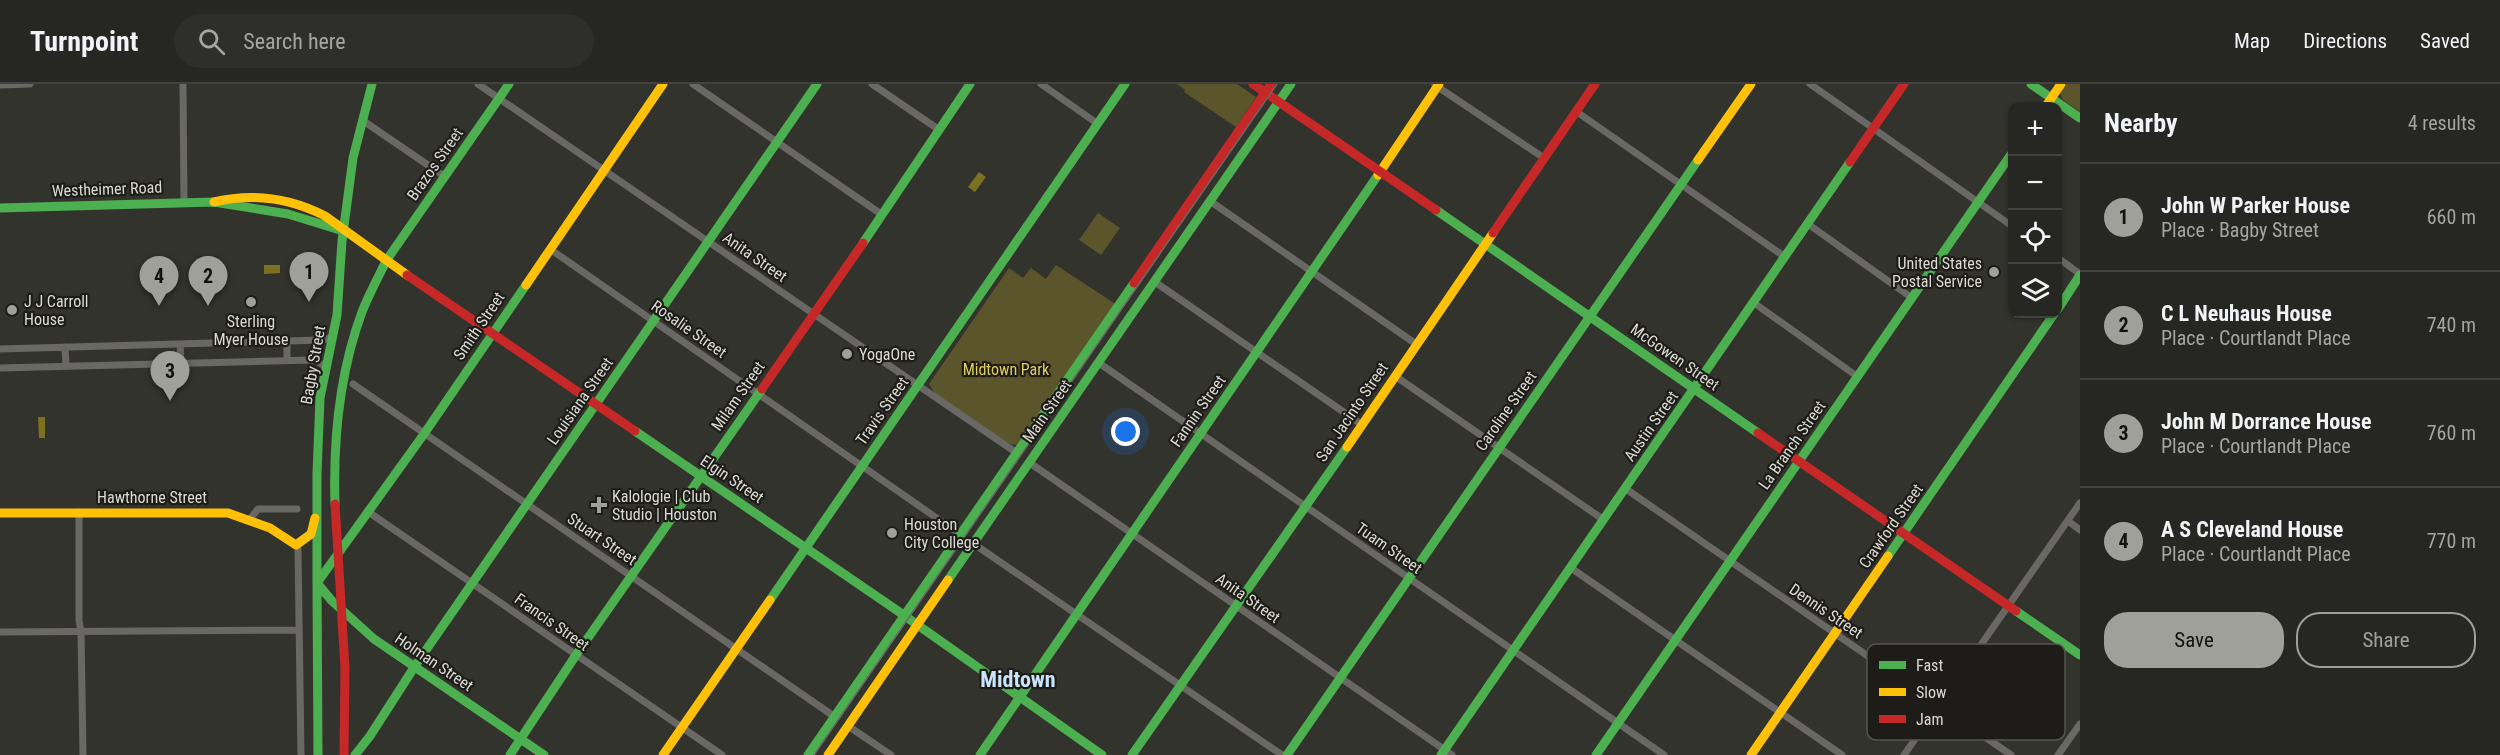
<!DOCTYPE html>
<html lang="en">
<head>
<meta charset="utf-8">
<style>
	:root { --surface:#262622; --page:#2e2e2a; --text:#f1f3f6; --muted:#a4a5a5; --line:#424340; --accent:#a0a09a }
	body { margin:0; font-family:"Roboto Condensed",sans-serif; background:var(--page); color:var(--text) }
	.controls { position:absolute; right:18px; top:18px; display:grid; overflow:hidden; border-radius:12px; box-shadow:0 2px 4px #0004 }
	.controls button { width:54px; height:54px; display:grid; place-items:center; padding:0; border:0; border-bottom:2px solid var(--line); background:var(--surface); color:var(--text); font:30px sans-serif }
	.you { position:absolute; left:1126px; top:348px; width:21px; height:21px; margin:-15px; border:4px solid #fff; border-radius:50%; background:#1a73e8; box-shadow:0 0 0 9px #1a73e833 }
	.badge { display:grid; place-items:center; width:39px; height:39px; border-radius:50%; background:var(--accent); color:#111; font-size:20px; font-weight:700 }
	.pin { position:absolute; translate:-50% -50px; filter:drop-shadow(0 2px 3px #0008) }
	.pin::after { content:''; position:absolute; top:32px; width:21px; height:18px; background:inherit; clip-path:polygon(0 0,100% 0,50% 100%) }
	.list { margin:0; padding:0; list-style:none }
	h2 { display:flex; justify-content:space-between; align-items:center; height:78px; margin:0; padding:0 24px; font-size:26px }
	h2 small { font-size:20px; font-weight:400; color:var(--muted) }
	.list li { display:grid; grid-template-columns:39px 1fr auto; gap:18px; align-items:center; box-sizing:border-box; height:108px; padding:0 24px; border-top:2px solid var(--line) }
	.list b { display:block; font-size:22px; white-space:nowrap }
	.list p { margin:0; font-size:20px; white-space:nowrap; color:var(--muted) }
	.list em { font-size:20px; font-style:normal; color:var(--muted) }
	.actions { display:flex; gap:12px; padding:18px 24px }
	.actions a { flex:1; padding:14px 0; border:2px solid var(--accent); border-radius:24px; text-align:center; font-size:21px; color:var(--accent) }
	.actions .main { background:var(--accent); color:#111 }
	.icon { flex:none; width:33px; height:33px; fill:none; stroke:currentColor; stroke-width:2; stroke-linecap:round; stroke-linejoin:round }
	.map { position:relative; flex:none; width:2080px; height:671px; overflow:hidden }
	header { display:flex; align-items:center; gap:36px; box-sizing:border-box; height:84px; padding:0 30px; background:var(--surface); border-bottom:2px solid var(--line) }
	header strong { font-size:28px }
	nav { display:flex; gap:33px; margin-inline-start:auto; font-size:21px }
	.search { width:420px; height:54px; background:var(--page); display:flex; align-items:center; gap:15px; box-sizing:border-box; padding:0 21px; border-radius:33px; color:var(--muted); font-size:22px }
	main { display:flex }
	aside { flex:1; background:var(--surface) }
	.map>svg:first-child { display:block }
	.green { fill:#5b552b }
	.water { fill:#7c7121 }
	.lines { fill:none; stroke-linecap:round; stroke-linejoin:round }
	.street { stroke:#696864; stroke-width:7 }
	.fast { stroke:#4caf50; stroke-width:9 }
	.slow { stroke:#ffc107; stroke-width:9 }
	.jam { stroke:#c62828; stroke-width:9 }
	.tram { stroke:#6b6a67; stroke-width:1.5 }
	.poi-dot { fill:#a0a09a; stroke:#1d1c18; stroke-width:2 }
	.labels { text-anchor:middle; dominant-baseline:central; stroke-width:4.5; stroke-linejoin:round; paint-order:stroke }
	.street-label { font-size:16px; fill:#dbdbd4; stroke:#1d1c18 }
	.poi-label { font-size:16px; fill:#dbdbd4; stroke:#1d1c18; text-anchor:start }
	.park-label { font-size:16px; fill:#dfcf5d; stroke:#1d1c18 }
	.district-label { font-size:22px; font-weight:bold; fill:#cae5f9; stroke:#1d1c18 }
	.key { fill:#1d1c18; stroke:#565550; stroke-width:1.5 }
	.key-label { font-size:16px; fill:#dbdbd4 }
</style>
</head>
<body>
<header>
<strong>Turnpoint</strong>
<div class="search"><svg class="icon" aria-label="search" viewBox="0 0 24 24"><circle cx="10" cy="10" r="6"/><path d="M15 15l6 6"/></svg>Search here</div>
<nav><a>Map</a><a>Directions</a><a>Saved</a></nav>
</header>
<main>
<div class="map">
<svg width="2080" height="671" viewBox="0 0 2080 671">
	<rect width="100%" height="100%" fill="#33332e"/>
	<path class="green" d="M1177,0H1237L1256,13L1236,43L1184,8L1185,6Z
		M2066,0H2080V28L2062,15L2060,8Z
		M1098,129L1120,144L1101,171L1079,156Z
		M1056,181L1117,221L1017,361L1010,360L936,311L929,300L1009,184L1023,194L1031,184L1046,195Z"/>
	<path class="water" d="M979,88L986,93L975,108L968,103Z
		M264,181H280V189L264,190Z
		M38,333H45V354H39Z"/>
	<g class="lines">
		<path class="street" d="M183,0L184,118
			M478,0L1017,369
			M693,0L881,130
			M872,0L938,45
			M1041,0L1098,40
			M1810,0L2012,142
			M0,1L30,0
			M1435,1L1544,74
			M1577,28L1785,173
			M362,36L444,92
			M1210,117L1416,260
			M1808,140L1912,214
			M550,165L961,451
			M2058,174L2080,190
			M1155,198L1361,340
			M1754,219L1858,293
			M287,257V276
			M180,260L181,279
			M65,263L66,282
			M0,265L322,256L333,253
			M1099,279L1664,671
			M0,284L310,276L317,277L327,284
			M1395,292L1604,436
			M353,300L835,633
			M1030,379L1452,671
			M1626,405L2011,671
			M367,427L722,671
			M79,428V536L81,548L83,671
			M250,435L258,425H297
			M2068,437L2080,446
			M974,460L1282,671
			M296,461L298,465L301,671
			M1571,484L1842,671
			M0,548L299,546
			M848,642L891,671
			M1904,671L2080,419
			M2058,671L2080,640"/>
		<path class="fast" d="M2031,0L2080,34
			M0,124L214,118L288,130L340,146
			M1436,126L1758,349
			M863,159L970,0
			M386,177L509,0
			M2058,225L2080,191
			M635,347L895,525L1102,671
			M335,420C333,354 339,290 362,228C369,210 378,194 386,177
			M1888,472L2054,230
			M948,496L1291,0
			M317,499L424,350L526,201
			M317,499V390L320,314L337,231L342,157L353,74L372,0
			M317,499L332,517L374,555L544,671
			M317,499L318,671
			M770,516L1125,0
			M2016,527L2080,571
			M370,652L415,582L817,0
			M355,671L370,652
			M510,671L576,571L762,305
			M808,671L1134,199
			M980,671L1378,91
			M1132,671L1347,363
			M1287,671L1698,76
			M1441,671L1850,78
			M1596,671L2012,69"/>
		<path class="slow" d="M2046,22L2061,0
			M1698,76L1751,0
			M1378,91L1439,0
			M214,118C252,109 290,114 325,132L407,191
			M526,201L663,0
			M1347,363L1493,149
			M0,429H228L270,444L296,461L311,450L315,434
			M663,671L770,516
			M828,671L948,496
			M1751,671L1888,472"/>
		<path class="jam" d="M1253,0L1436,126
			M1850,78L1904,0
			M1493,149L1595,0
			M407,191L635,347
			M1134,199L1271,0
			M762,305L863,159
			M1758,349L2016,527
			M335,420L345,584L344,671"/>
		<path class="tram" d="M814,671L1277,0"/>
	</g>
	<g class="poi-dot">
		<circle cx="1994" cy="188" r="6"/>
		<circle cx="251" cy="218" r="6"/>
		<circle cx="12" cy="226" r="6"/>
		<circle cx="847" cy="270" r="6"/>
		<path d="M596 412h6v6h6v6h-6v6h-6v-6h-6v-6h6z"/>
		<circle cx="892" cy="449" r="6"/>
	</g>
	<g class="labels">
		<g class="street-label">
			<text transform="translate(435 80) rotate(-55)">Brazos Street</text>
			<text transform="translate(107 105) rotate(-2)">Westheimer Road</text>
			<text transform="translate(755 173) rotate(35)">Anita Street</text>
			<text transform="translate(479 242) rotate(-56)">Smith Street</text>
			<text transform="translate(689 245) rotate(35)">Rosalie Street</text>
			<text transform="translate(1675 273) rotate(35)">McGowen Street</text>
			<text transform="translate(313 281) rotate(-80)">Bagby Street</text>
			<text transform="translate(738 312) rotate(-55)">Milam Street</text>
			<text transform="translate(580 317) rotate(-55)">Louisiana Street</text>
			<text transform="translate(882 327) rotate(-55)">Travis Street</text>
			<text transform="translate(1047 327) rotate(-55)">Main Street</text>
			<text transform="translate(1198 327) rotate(-55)">Fannin Street</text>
			<text transform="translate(1506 327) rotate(-55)">Caroline Street</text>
			<text transform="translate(1352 328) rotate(-56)">San Jacinto Street</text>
			<text transform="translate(1651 342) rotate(-55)">Austin Street</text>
			<text transform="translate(1792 361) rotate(-55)">La Branch Street</text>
			<text transform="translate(732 395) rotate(34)">Elgin Street</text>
			<text x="152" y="413">Hawthorne Street</text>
			<text transform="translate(1891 442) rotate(-55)">Crawford Street</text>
			<text transform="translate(602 455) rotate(34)">Stuart Street</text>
			<text transform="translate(1389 464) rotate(35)">Tuam Street</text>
			<text transform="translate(1248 514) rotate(35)">Anita Street</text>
			<text transform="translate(1826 527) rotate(34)">Dennis Street</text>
			<text transform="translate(552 538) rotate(35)">Francis Street</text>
			<text transform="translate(434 578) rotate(34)">Holman Street</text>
		</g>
		<g class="poi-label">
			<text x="1982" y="179" text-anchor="end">United States<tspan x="1982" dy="18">Postal Service</tspan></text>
			<text x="24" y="217">J J Carroll<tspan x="24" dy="18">House</tspan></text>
			<text x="251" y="237" text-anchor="middle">Sterling<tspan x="251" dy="18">Myer House</tspan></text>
			<text x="859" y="270">YogaOne</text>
			<text x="612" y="412">Kalologie | Club<tspan x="612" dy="18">Studio | Houston</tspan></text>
			<text x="904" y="440">Houston<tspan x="904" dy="18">City College</tspan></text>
		</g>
		<g class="park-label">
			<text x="1006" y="285">Midtown Park</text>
		</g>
		<g class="district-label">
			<text x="1018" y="595">Midtown</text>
		</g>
	</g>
	<rect x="1867" y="560" width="198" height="96" rx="9" class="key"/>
	<rect x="1879" y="577" width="27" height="8" fill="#4caf50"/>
	<rect x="1879" y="604" width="27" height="8" fill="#ffc107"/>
	<rect x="1879" y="631" width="27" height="8" fill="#c62828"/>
	<g class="key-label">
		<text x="1916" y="587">Fast</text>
		<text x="1916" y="614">Slow</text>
		<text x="1916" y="641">Jam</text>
	</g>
</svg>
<div class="controls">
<button>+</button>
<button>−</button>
<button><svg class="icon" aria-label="locate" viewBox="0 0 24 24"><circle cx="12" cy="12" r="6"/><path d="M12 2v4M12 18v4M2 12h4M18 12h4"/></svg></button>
<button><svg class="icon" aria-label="layers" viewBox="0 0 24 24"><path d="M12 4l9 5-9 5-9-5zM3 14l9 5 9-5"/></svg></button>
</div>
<div class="you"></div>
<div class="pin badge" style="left:309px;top:218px">1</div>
<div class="pin badge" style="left:208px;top:222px">2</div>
<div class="pin badge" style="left:170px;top:317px">3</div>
<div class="pin badge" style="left:159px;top:222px">4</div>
</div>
<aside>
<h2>Nearby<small>4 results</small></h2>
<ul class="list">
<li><span class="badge">1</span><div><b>John W Parker House</b><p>Place · Bagby Street</p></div><em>660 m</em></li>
<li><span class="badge">2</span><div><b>C L Neuhaus House</b><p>Place · Courtlandt Place</p></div><em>740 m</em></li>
<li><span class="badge">3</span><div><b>John M Dorrance House</b><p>Place · Courtlandt Place</p></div><em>760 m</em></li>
<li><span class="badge">4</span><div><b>A S Cleveland House</b><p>Place · Courtlandt Place</p></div><em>770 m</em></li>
</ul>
<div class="actions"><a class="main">Save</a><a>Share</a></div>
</aside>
</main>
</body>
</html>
